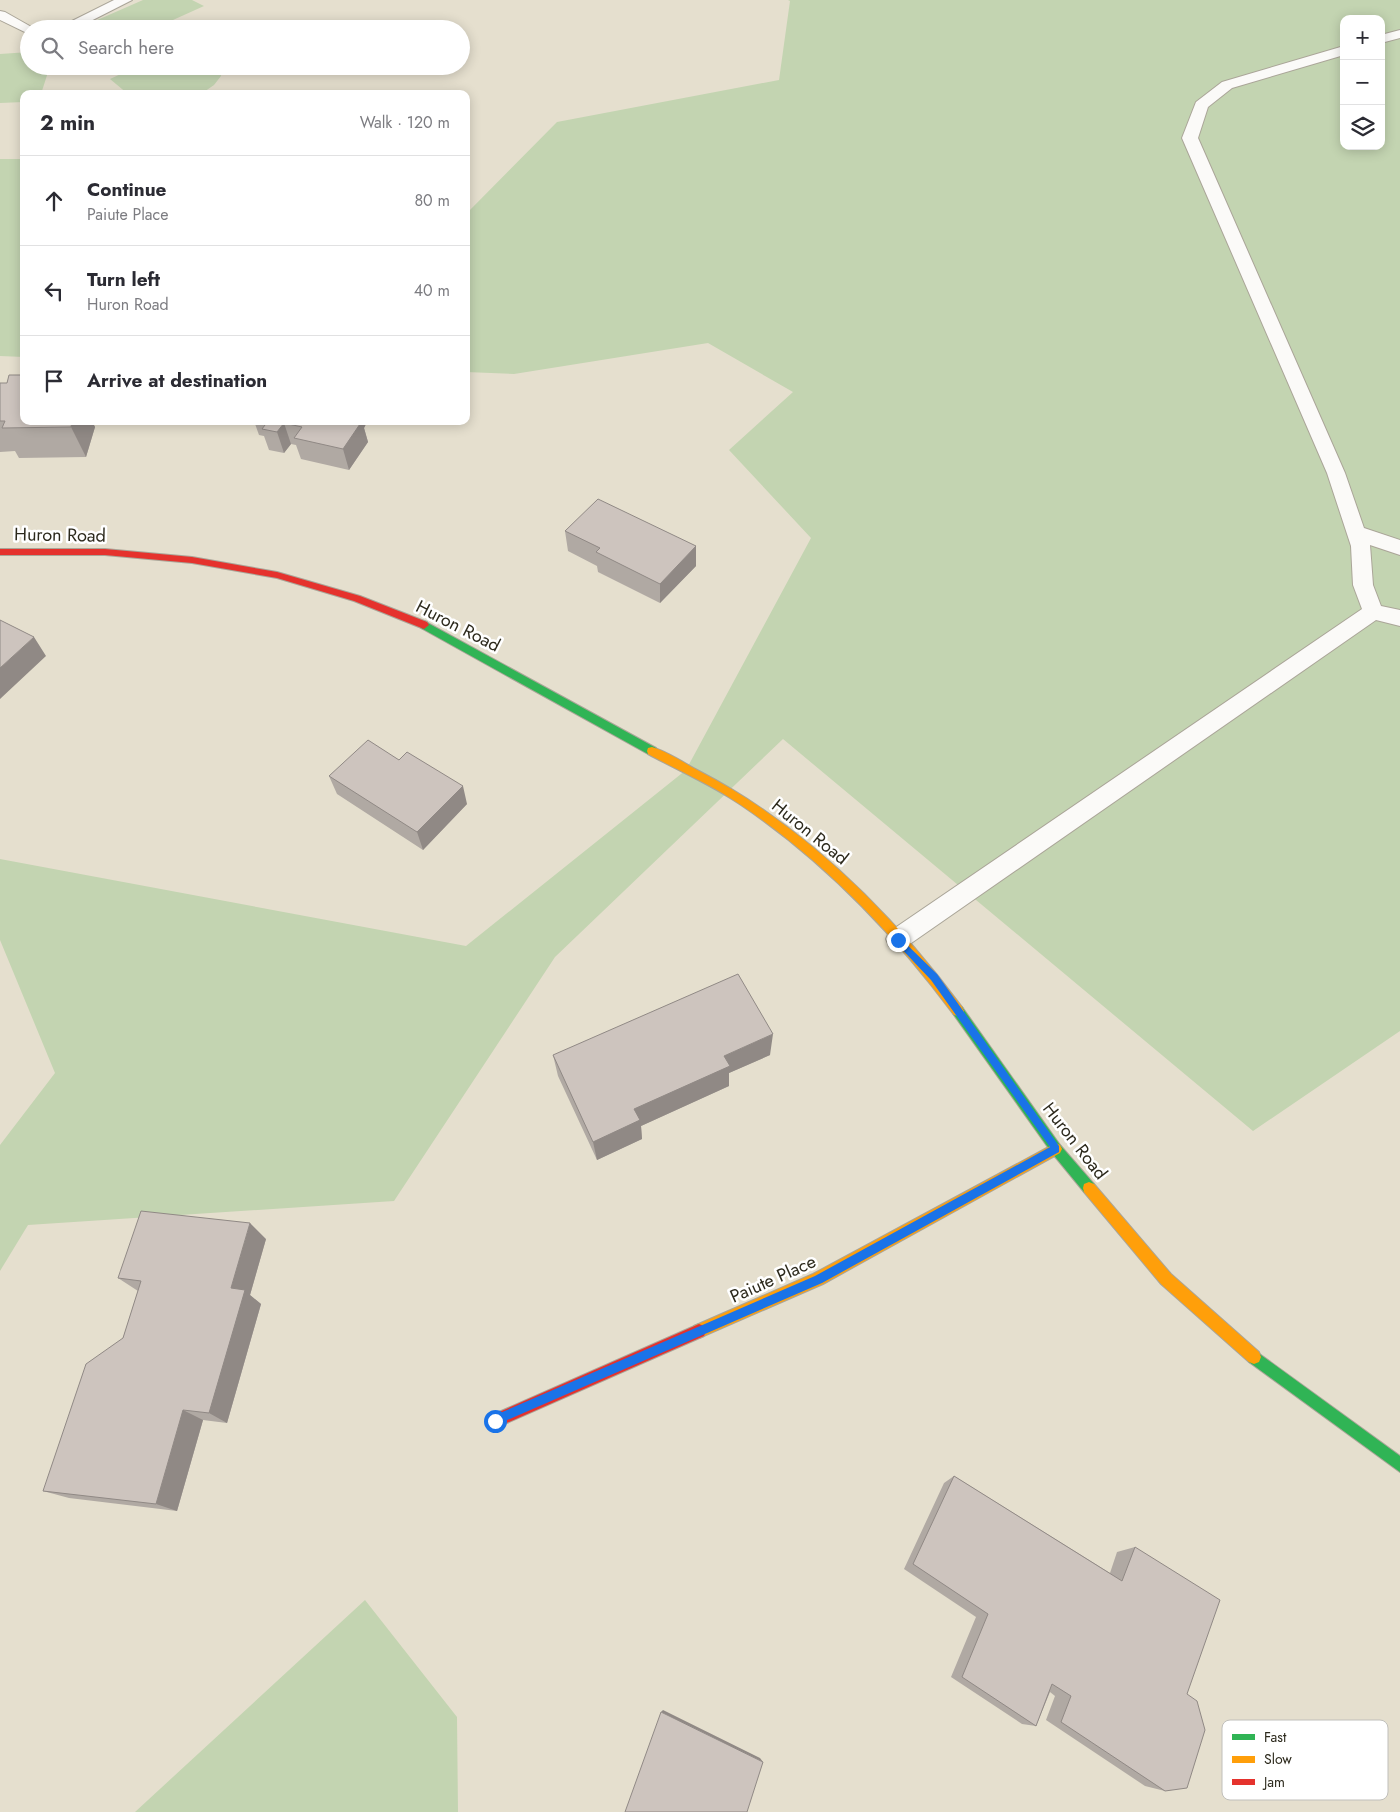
<!DOCTYPE html>
<html lang="en">
<head>
<meta charset="utf-8">
<style>
	:root { --surface:#fff; --page:#f7f7f7; --text:#2b2b33; --muted:#7c7c81; --line:#e1e1e2 }
	body { margin:0; font-family:Jost,sans-serif; background:var(--page); color:var(--text) }
	.controls { position:absolute; right:15px; top:15px; display:grid; overflow:hidden; border-radius:10px; box-shadow:0 2px 12px #0003 }
	.controls button { width:45px; height:45px; display:grid; place-items:center; padding:0; border:0; border-bottom:1px solid var(--line); background:var(--surface); color:var(--text); font:25px sans-serif }
	.stop { position:absolute; width:15px; height:15px; margin:-11px; border:4px solid #1a73e8; border-radius:50%; background:#fff }
	.stop.end { background:#1a73e8; border-color:#fff; box-shadow:0 1px 5px #0008 }
	.list { margin:0; padding:0; list-style:none }
	h2 { display:flex; justify-content:space-between; align-items:center; height:65px; margin:0; padding:0 20px; font-size:21px }
	h2 small { font-size:16px; font-weight:400; color:var(--muted) }
	.list li { display:grid; grid-template-columns:32px 1fr auto; gap:15px; align-items:center; box-sizing:border-box; height:90px; padding:0 20px; border-top:1px solid var(--line) }
	.list b { display:block; font-size:19px; white-space:nowrap }
	.list p { margin:0; font-size:16px; white-space:nowrap; color:var(--muted) }
	.list em { font-size:16px; font-style:normal; color:var(--muted) }
	.icon { flex:none; width:28px; height:28px; fill:none; stroke:currentColor; stroke-width:2; stroke-linecap:round; stroke-linejoin:round }
	.map { position:relative; flex:none; width:1400px; height:1812px; overflow:hidden }
	.search { position:absolute; background:var(--surface); box-shadow:0 2px 12px #0003; left:20px; top:20px; width:450px; height:55px; display:flex; align-items:center; gap:12px; box-sizing:border-box; padding:0 18px; border-radius:28px; color:var(--muted); font-size:19px }
	.panel { position:absolute; background:var(--surface); box-shadow:0 2px 12px #0003; left:20px; top:90px; width:450px; height:335px; border-radius:10px }
	.map>svg:first-child { display:block }
	.green { fill:#c3d4b1; fill-rule:evenodd }
	.lines { fill:none; stroke-linecap:round; stroke-linejoin:round }
	.lane-casing { stroke:#aaa598; stroke-width:2 }
	.fast-casing { stroke:#aaa598; stroke-width:2 }
	.slow-casing { stroke:#aaa598; stroke-width:2 }
	.jam-casing { stroke:#aaa598; stroke-width:2 }
	.lane { fill:#fbfaf8; fill-rule:evenodd }
	.fast { fill:#30b455; fill-rule:evenodd }
	.slow { fill:#ff9f0a; fill-rule:evenodd }
	.jam { fill:#e5322d; fill-rule:evenodd }
	.wall { fill:#b0a9a3 }
	.shaded-wall { fill:#908985 }
	.building { fill:#cdc4be; stroke:#908985 }
	.route { fill:#1a73e8 }
	.labels { text-anchor:middle; dominant-baseline:central; stroke-width:5; stroke-linejoin:round; paint-order:stroke }
	.street-label { font-size:18px; fill:#2c291c; stroke:#fff }
	.key { fill:#fff; stroke:#c0bfbb; stroke-width:1 }
	.key-label { font-size:14px; fill:#2c291c }
</style>
</head>
<body>
<div class="map">
<svg width="1400" height="1812" viewBox="0 0 1400 1812">
	<rect width="100%" height="100%" fill="#e5dfce"/>
	<path class="green" d="M143,0H192L204,6L153,29H108L95,21Z
		M788,0H1400V1031L1253,1131L783,739L555,957L394,1201L28,1225L0,1271V1145L55,1073L0,940V859L466,946L686,770L811,538L729,450L793,392L708,343L514,374L466,372V214L557,122L779,80L790,1ZM1344,19H1381V146H1344Z
		M29,52V66H50L41,94H24V102L0,103V54Z
		M138,66H221L222,67L221,76L214,85L201,94H128L110,79Z
		M0,159H24V357L0,356Z
		M365,1600L457,1717L458,1812H135Z"/>
	<g class="lines">
		<defs>
			<path id="lane" d="M114,0H132L75,29H56Z
				M0,11L5,12L35,29H29V34L0,20Z
				M1400,30V38L1381,43V35Z
				M1344,46V55L1232,88L1208,107L1198,138L1345,473L1364,528L1400,540V555L1370,545L1373,585L1381,606L1400,610V626L1376,620L907,946L898,949L889,946L886,939L889,932L1362,609L1353,585L1351,546L1327,473L1182,138L1196,102L1222,82Z"/>
			<path id="fast" d="M424,621L656,748L657,751L656,754H648L421,628L419,625L421,622Z
				M958,1006L962,1007L1060,1145L1094,1184L1095,1188L1094,1192L1089,1194L1084,1192L1052,1153L954,1015L952,1011L954,1007Z
				M1254,1350L1400,1456V1472L1249,1362L1247,1357L1249,1352Z"/>
			<path id="slow" d="M652,747C668,752 684,763 699,771C805,826 891,912 962,1007L964,1011L962,1015L958,1016L954,1015C894,934 825,862 741,805C712,785 679,771 648,754L647,751L648,748Z
				M1056,1143L1060,1145L1062,1149L1060,1153L823,1284L699,1338L694,1336L692,1331L694,1326L813,1274Z
				M1089,1182L1094,1184L1171,1274L1259,1352L1261,1357L1259,1362L1254,1364L1249,1362L1161,1284L1084,1192L1083,1188L1084,1184Z"/>
			<path id="jam" d="M0,549H105L192,557L277,572L360,596L427,622L429,625L424,629L354,601L277,578L192,563L105,555H0Z
				M699,1324L704,1326L706,1331L704,1336L500,1426L495,1428L490,1426L488,1421L490,1416Z"/>
		</defs>
		<use href="#lane" class="lane-casing"/>
		<use href="#fast" class="fast-casing"/>
		<use href="#slow" class="slow-casing"/>
		<use href="#jam" class="jam-casing"/>
		<use href="#lane" class="lane"/>
		<use href="#fast" class="fast"/>
		<use href="#slow" class="slow"/>
		<use href="#jam" class="jam"/>
	</g>
	<path class="wall" d="M0,383L24,421H92L95,427L86,457L19,458L15,451L0,452Z
		M254,421H365L366,424L364,428L368,442L349,470L301,459L296,445L291,444L284,453L269,450L264,436L259,435Z
		M565,531L696,546V566L660,603L598,572L597,566L568,551Z
		M329,776L467,804L423,850L337,794Z
		M553,1055H770L729,1073V1086L641,1126L642,1139L597,1160L558,1076Z
		M266,1239L250,1295L261,1304L227,1423L203,1420L177,1511L69,1498L43,1491L123,1338L138,1291L118,1278Z
		M954,1476L1110,1573L1117,1552L1135,1547L1187,1694L1165,1791L1145,1786L1046,1720L1055,1696L1050,1692L1036,1726L1022,1724L951,1677L976,1617L904,1569L944,1483Z"/>
	<path class="shaded-wall" d="M72,421H92L95,427L86,457L71,427Z
		M351,421H365L366,424L364,428L368,442L349,470L343,449Z
		M284,423L291,444L284,453L277,432Z
		M696,546V566L660,603V584Z
		M34,637L46,656L0,699V668Z
		M463,786L467,804L423,850L417,832Z
		M773,1034L770,1055L729,1073V1086L641,1126L642,1139L597,1160L593,1142L634,1109L724,1056Z
		M250,1223L266,1239L250,1295L261,1304L227,1423L209,1413L231,1288Z
		M183,1410L203,1420L177,1511L156,1504Z
		M663,1710L760,1758L763,1762L661,1712Z"/>
	<path class="building" d="M9,375H24V421H72L71,427L2,428L5,421H0V383H7Z
		M268,421H362L343,449L294,438L302,427L284,423L277,432L262,429Z
		M598,499L696,546L660,584L596,552L600,548L565,531Z
		M0,620L34,637L0,668Z
		M368,740L399,760L407,752L463,786L417,832L329,776Z
		M738,974L773,1034L724,1056L730,1066L634,1109L640,1120L593,1142L553,1055Z
		M141,1211L250,1223L231,1288L245,1290L209,1413L183,1410L156,1504L43,1491L86,1364L123,1338L141,1281L118,1278Z
		M954,1476L1122,1581L1135,1547L1220,1600L1187,1694L1197,1701L1205,1730L1187,1788L1165,1791L1061,1722L1071,1696L1052,1684L1036,1726L962,1677L988,1614L913,1564Z
		M661,1712L763,1762L747,1812H625Z"/>
	<path class="route" d="M898,936L937,974L1059,1146V1152L822,1283L498,1424H491V1417L815,1276L1050,1147L931,980L895,942V937Z"/>
	<g class="labels">
		<g class="street-label">
			<text transform="translate(60 535) rotate(1)">Huron Road</text>
			<text transform="translate(458 626) rotate(27)">Huron Road</text>
			<text transform="translate(810 832) rotate(39)">Huron Road</text>
			<text transform="translate(1075 1141) rotate(52)">Huron Road</text>
			<text transform="translate(773 1279) rotate(-24)">Paiute Place</text>
		</g>
	</g>
	<rect x="1222" y="1720" width="166" height="80" rx="8" class="key"/>
	<rect x="1232" y="1734" width="23" height="6" fill="#30b455"/>
	<rect x="1232" y="1756" width="23" height="7" fill="#ff9f0a"/>
	<rect x="1232" y="1779" width="23" height="6" fill="#e5322d"/>
	<g class="key-label">
		<text x="1264" y="1742">Fast</text>
		<text x="1264" y="1764">Slow</text>
		<text x="1264" y="1787">Jam</text>
	</g>
</svg>
<div class="controls">
<button>+</button>
<button>−</button>
<button><svg class="icon" aria-label="layers" viewBox="0 0 24 24"><path d="M12 4l9 5-9 5-9-5zM3 14l9 5 9-5"/></svg></button>
</div>
<div class="stop" style="left:495px;top:1421px"></div>
<div class="stop end" style="left:898px;top:940px"></div>
<div class="search"><svg class="icon" aria-label="search" viewBox="0 0 24 24"><circle cx="10" cy="10" r="6"/><path d="M15 15l6 6"/></svg>Search here</div>
<section class="panel">
<h2>2 min<small>Walk · 120 m</small></h2>
<ul class="list">
<li><svg class="icon" aria-label="ahead" viewBox="0 0 24 24"><path d="M12 20V5M6 11l6-6 6 6"/></svg><div><b>Continue</b><p>Paiute Place</p></div><em>80 m</em></li>
<li><svg class="icon" aria-label="left" viewBox="0 0 24 24"><path d="M17 20v-9H6M10 6l-5 5 5 5"/></svg><div><b>Turn left</b><p>Huron Road</p></div><em>40 m</em></li>
<li><svg class="icon" aria-label="arrive" viewBox="0 0 24 24"><path d="M6 21V4h12l-3 4 3 4H6"/></svg><div><b>Arrive at destination</b></div></li>
</ul>
</section>
</div>
</body>
</html>
